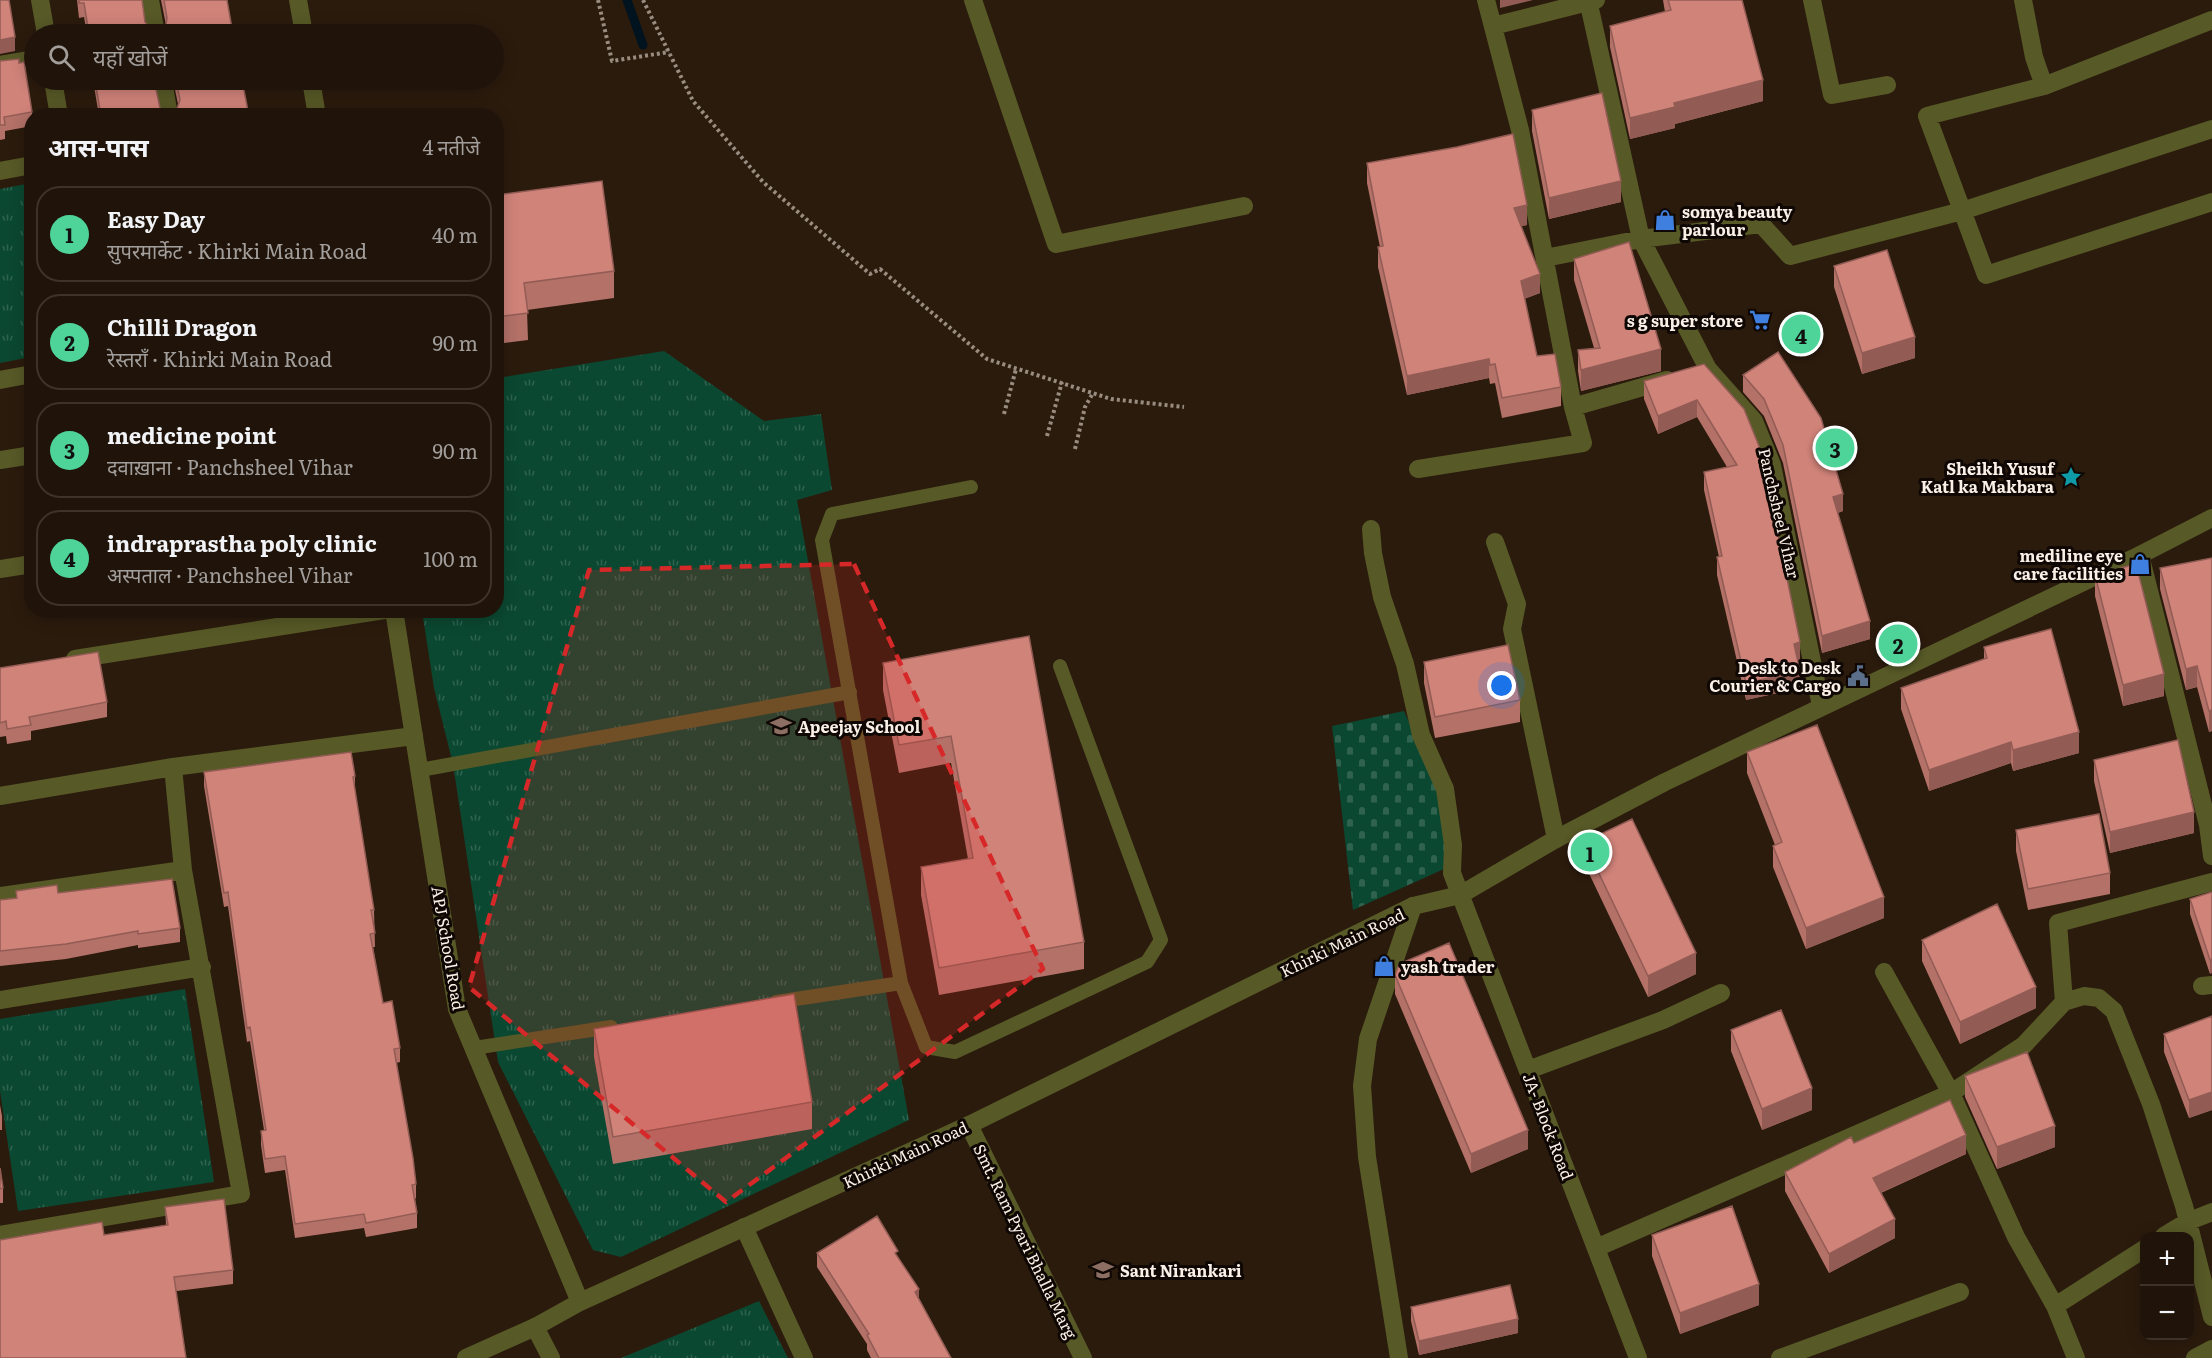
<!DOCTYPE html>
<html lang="hi">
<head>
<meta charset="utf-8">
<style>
	:root { --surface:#20140a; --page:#2d2118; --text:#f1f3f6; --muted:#a29e9c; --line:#3d332b; --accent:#4ed399 }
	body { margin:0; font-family:Literata,"Noto Sans Devanagari",serif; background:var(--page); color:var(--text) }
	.controls { position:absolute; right:18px; bottom:18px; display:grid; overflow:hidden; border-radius:12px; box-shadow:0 3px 15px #0003 }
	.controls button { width:54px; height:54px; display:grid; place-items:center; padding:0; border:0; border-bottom:2px solid var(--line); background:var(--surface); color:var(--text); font:30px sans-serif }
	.you { position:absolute; left:1502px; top:686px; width:21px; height:21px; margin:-15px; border:4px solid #fff; border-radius:50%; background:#1a73e8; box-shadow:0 0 0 9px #1a73e833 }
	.badge { display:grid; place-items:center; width:39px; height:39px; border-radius:50%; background:var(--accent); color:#111; font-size:20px; font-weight:700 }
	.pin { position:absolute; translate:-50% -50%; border:3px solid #fff; box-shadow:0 2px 6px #0006 }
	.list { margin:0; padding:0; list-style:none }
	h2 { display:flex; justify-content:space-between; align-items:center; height:78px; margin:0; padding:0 24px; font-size:26px }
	h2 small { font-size:20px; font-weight:400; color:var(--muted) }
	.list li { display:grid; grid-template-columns:39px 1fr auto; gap:18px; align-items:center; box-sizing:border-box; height:96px; margin:0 12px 12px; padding:0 12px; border:2px solid var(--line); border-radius:24px }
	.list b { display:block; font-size:22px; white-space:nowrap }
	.list p { margin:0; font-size:20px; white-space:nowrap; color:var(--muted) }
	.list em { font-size:20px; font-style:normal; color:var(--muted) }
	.icon { flex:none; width:33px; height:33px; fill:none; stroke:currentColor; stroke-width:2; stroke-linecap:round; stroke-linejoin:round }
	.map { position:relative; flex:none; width:2212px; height:1358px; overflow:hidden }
	.search { position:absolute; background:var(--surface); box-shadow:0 3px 15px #0003; left:24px; top:24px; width:480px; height:66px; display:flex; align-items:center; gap:15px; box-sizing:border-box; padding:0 21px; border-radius:33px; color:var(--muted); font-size:22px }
	.panel { position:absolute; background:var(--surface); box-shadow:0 3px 15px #0003; left:24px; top:108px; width:480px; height:510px; border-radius:24px }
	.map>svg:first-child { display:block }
	.grass { fill:url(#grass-tufts) }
	.cemetery { fill:url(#cemetery-stones) }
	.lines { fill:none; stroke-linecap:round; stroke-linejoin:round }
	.stream { stroke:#00131f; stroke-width:9 }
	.path { stroke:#998c80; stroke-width:4; stroke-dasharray:3 3; stroke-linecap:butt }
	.service { stroke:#575927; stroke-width:14 }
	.minor { stroke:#575927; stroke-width:18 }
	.tertiary { stroke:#575927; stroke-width:18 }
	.wall { fill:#b37168 }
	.shaded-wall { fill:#925c55 }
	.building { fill:#d08379; stroke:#925c55; stroke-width:1.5 }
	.marked { fill:#d62828; fill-opacity:0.2; stroke:#d62828; stroke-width:4.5; stroke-dasharray:12 8; stroke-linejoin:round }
	.labels { text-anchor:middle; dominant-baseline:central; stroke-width:6; stroke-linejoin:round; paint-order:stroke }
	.poi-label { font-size:16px; font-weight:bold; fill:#fbf0e7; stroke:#0e0703; text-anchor:start }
	.street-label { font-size:16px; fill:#fbf0e7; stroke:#0e0703 }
</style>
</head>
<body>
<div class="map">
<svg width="2212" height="1358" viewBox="0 0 2212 1358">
	<defs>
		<pattern id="grass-tufts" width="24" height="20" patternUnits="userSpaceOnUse" patternTransform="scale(1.5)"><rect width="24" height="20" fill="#0b4831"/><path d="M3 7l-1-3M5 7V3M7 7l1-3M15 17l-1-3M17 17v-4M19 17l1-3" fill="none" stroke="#2f634f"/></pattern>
		<pattern id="cemetery-stones" width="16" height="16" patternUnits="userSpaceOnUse" patternTransform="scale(1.5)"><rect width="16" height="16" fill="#0b4831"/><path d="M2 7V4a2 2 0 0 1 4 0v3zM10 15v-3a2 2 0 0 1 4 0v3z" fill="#2f634f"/></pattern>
	</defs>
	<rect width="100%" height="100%" fill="#2b1b0d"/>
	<path class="grass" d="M31,183V357L0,363V189Z
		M664,351L764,421L821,414L832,490L797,500L909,1120L621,1257L593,1250L498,1062L453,764L434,688L422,611L496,610L497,378Z
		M185,989L214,1182L18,1211L0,1091V1019Z
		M759,1301L788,1358H621Z"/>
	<path class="cemetery" d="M1404,711L1438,789L1445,831L1444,869L1353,910L1332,726Z"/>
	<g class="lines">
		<path class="stream" d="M627,0L643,45"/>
		<path class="path" d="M598,0L612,61L669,52
			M643,0L693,101L763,182L870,274L880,269L987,359L1111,399L1184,407
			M1004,414L1016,369
			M1047,436L1062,382
			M1075,449L1085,407L1093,393"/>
		<path class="service" d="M971,487L832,514L822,540L901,983L926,1047L955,1052L1147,962L1161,940L1060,666
			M420,770L850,692
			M776,1002L901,983
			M474,1048L611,1027"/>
		<path class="minor" d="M40,0L46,34
			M150,0L156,34
			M973,0L1056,244L1244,206
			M1588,0L1641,239L1708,369L1754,421L1772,465L1821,706
			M1812,0L1832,95L1887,85
			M2023,0L2034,57L2044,86
			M2212,20L2044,86L1927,116L1986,275L2212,202
			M1493,26L1596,0
			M0,65L34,59
			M53,80L59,116
			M163,80L169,116
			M0,171L32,165
			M1545,258L1641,239L1761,224L1790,256L1962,211L2212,129
			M0,380L32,374
			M1573,407L1667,380
			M0,460L32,455
			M1418,469L1583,443L1573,407L1520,130L1486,0
			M1371,529L1373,553L1382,597L1405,664L1421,735L1445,789L1453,845L1452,873L1638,1358
			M1495,542L1517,604L1512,629L1556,839
			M2140,555L2208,825L2212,856
			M0,569L32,564
			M75,659L384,610
			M0,796L173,767L414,736
			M0,896L183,870
			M1884,972L1951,1093L2016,1237L2055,1306L2076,1358
			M2202,986L2212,985
			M0,1000L202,967
			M2064,1002L2058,923L2212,882
			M1528,1070L1663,1020L1721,993
			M969,1125L1083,1358
			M744,1227L804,1358
			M0,1235L241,1194L183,870L173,767
			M2164,1236L2187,1222L2212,1212
			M1596,1248L1951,1093L2024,1045L2064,1002L2084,996L2099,998L2114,1011L2151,1104L2184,1206L2212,1317
			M2055,1306L2144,1249
			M535,1327L551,1358
			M1399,1358L1367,1157L1362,1086L1368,1039L1413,906
			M1780,1358L1960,1292
			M2195,1358L2212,1349"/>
		<path class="tertiary" d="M298,0L304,34
			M311,80L317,116
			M394,610L457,1009L580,1302
			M466,1358L535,1327L580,1302L969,1125L1413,906L1460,895L1556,839L1665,782L2140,555L2212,518"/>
	</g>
	<path class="wall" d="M77,0H142L145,22L152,30L159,31L166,25L161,0H227L233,34H87L84,17L79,18Z
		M1663,0H1742L1763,101L1675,124V128L1630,139L1610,47V26L1665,12Z
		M0,61L32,112V126L5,131V139L0,140Z
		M93,80H154L160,108L166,112L176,111L178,104L173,80H242L249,116H99Z
		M1532,110L1621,202L1549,219L1532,131Z
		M1367,163L1527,225L1521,226L1540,293L1524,299L1537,356L1561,387V406L1502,418L1495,383L1490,384L1489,378L1407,395L1378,267V247H1380L1367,183Z
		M496,195L614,271V298L527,310L528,340L496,344Z
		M1574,259L1661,371L1581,391L1578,371V350L1594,348L1574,280Z
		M1834,266L1915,358L1862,374L1834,287Z
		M1778,352L1843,511L1838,513L1870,639L1822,653L1783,463L1764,416L1743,392V375Z
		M1704,364L1800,659L1797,660L1800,688L1746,700L1717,575V557H1719L1704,490V472L1727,467L1697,417L1658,434L1644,399V381Z
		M2212,558V731L2209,732L2197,687L2186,690L2160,589V568Z
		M2095,575L2164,696L2123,706L2095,596Z
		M1029,636L1084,942V969L939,995L921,895V867L968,859L951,763L899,773L883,690V663Z
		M1984,647L2079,753L2013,771L2011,763L1929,791L1901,709V688L1984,659Z
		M1424,662L1520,700V722L1435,738L1424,683Z
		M0,668L107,702V717L31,731V740L7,744L6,736L0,737Z
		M1747,752L1884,918L1806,949L1773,867V846L1775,845L1747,773Z
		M2094,760L2194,833L2110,853L2094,781Z
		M204,772L355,776V790L374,910L375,947H373L383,1003L400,1048V1062L396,1063L416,1184V1198L415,1199L417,1213V1228L366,1237L364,1228L295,1238L285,1170L265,1173L261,1145V1131L264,1130L250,1041L247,1042L228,906L224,907L204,786Z
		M2016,830L2110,873V894L2028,910L2016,851Z
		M1584,842L1696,974L1648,997L1584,863Z
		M16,891L58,893L180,928V942L138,948V945L66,959L0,966V900L16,898Z
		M2212,892L2210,974L2190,914V899Z
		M1922,940L2036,1008L1960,1044L1922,961Z
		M1395,975L1528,1149L1471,1173L1395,994Z
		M2212,1016V1110L2189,1118L2164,1052V1034Z
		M594,1029L812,1102V1129L613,1164L594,1057Z
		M1731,1030L1812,1110L1762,1130L1731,1051Z
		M1965,1076L2055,1147L1997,1169L1965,1097Z
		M0,1105L2,1116V1130H0Z
		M1854,1143L1966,1154L1881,1193L1895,1238L1829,1273L1785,1191V1172Z
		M0,1168L3,1188V1203H0Z
		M165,1207L233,1270V1284L177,1291L104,1235L166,1225Z
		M1652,1235L1759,1305L1680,1334L1652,1256Z
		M817,1253L898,1259L951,1358H871L867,1350V1344L817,1267Z
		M1411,1307L1518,1333L1419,1355L1411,1321Z"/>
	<path class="shaded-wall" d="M1500,0H1533L1500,8Z
		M15,37V51L0,54V40Z
		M1763,80V101L1675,124V128L1630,139V118L1674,103Z
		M1621,181V202L1549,219V198Z
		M1527,205V225L1514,228V208Z
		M1540,274V293L1521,300V281Z
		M1915,337V358L1862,374V353Z
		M1661,349V371L1581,391V370Z
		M1489,359V378L1407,395V376Z
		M1697,400V417L1658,434V416Z
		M1843,494V511L1833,514V497Z
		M1870,621V639L1822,653V636Z
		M1800,642V659L1794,661V644Z
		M2197,666V687L2186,690V669Z
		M1800,671V688L1746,700V683Z
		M2164,674V696L2123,706V685Z
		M2212,710V731L2209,732V711Z
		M2079,732V753L2013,771V750Z
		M2011,742V763L1929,791V770Z
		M2194,812V833L2110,853V832Z
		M1884,897V918L1806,949V928Z
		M1696,953V974L1648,997V976Z
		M2212,959V973L2210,974V960Z
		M2036,987V1008L1960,1044V1022Z
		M1812,1088V1110L1762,1130V1109Z
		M2212,1092V1110L2189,1118V1100Z
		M2055,1126V1147L1997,1169V1147Z
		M1528,1130V1149L1471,1173V1154Z
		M1966,1135V1154L1873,1196V1178Z
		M1895,1219V1238L1829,1273V1254Z
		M1759,1284V1305L1680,1334V1313Z
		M919,1289V1304L915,1292Z
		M1518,1319V1333L1419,1355V1341Z"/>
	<path class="building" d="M0,0H9L15,37L0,40Z
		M79,0H142L145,22L152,30L159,31L166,24L167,18L164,0H227L233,34H89L84,3H79Z
		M1668,0H1742L1763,80L1674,103L1675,107L1630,118L1610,26L1671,10Z
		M19,59V63L24,62L32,112L4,117L5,125H0V61Z
		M95,80H154L160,108L166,112L176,111L180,100L176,80H242L249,116H101Z
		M1602,93L1621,181L1549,198L1532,110Z
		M1513,134L1527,205L1514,208L1540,274L1521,281L1537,356L1555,354L1561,387L1502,398L1495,364L1490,365L1489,359L1407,376L1378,247L1383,246L1367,163L1457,147Z
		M602,181L614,271L524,283L528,313L496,317V195Z
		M1629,242L1661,349L1581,370L1578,350L1600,348L1574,259Z
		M1887,250L1915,337L1862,353L1834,266Z
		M1778,352L1821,418L1843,494L1833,497L1870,621L1822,636L1783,445L1764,399L1743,375Z
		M1704,364L1744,409L1761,451L1800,642L1794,644L1800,671L1746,683L1717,557L1722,556L1704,472L1737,465L1697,400L1658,416L1644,381Z
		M2212,558V710L2209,711L2197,666L2186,669L2160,568Z
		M2136,564L2164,674L2123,685L2095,575Z
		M2051,629L2079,732L2013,750L2011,742L1929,770L1901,688L1987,658L1984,647Z
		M1029,636L1084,942L939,968L921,867L973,858L951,736L899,745L883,663Z
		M1508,645L1520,700L1435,717L1424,662Z
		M98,652L107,702L29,717L31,725L7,729L6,721L0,723V668Z
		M1817,725L1884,897L1806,928L1773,846L1782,842L1747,752Z
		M2178,740L2194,812L2110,832L2094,760Z
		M351,752L355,776L353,777L374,910H371L375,933L370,934L383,1003L392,1001L400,1048L394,1049L413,1158L416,1184L412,1185L417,1213L366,1223L364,1214L295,1224L285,1156L265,1159L261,1131L266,1130L250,1027L247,1028L228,892L224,893L204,772Z
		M2099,814L2110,873L2028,889L2016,830Z
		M1632,819L1696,953L1648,976L1584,842Z
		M172,879L180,928L138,934V931L66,944L0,951V900L17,898L16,891L57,885L58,893Z
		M2212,892V959L2210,960L2190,899Z
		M1997,904L2036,987L1960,1022L1922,940Z
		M1449,943L1528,1130L1471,1154L1395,975L1399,964Z
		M794,994L812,1102L613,1137L594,1029Z
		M1781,1010L1812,1088L1762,1109L1731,1030Z
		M2212,1016V1092L2189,1100L2164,1034Z
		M2027,1052L2055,1126L1997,1147L1965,1076Z
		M1950,1100L1966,1135L1873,1178L1895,1219L1829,1254L1785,1172L1851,1137L1854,1143Z
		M0,1168L3,1188L0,1189Z
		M224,1199L233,1270L174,1277L186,1358H0V1240L102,1222L104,1235L168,1225L165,1207Z
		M1732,1206L1759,1284L1680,1313L1652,1235Z
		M877,1216L898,1251L895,1253L919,1289L915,1292L951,1358H879L867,1335L869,1334L817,1253Z
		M1510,1285L1518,1319L1419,1341L1411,1307Z"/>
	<path class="marked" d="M854,564L1043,969L726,1202L469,987L589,570Z"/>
	<defs>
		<symbol id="shop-bare" viewBox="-9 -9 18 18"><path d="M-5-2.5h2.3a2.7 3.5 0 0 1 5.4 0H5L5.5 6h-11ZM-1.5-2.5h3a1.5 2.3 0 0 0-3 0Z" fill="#3f7fe0" stroke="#0e0703" stroke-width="2.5" paint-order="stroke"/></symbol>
		<symbol id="supermarket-bare" viewBox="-9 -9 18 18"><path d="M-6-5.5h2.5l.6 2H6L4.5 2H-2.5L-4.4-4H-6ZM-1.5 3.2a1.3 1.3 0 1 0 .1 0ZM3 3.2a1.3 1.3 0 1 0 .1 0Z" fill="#3f7fe0" stroke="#0e0703" stroke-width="2.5" paint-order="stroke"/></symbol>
		<symbol id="sight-bare" viewBox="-9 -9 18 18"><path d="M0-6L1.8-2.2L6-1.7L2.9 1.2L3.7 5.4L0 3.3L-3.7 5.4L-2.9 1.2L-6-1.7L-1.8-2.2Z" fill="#0f9aa8" stroke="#0e0703" stroke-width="2.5" paint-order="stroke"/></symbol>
		<symbol id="civic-bare" viewBox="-9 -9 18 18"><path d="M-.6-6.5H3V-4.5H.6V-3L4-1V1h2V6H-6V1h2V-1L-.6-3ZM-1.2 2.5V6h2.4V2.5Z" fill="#5c6f8a" stroke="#0e0703" stroke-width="2.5" paint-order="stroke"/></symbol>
		<symbol id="school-bare" viewBox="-9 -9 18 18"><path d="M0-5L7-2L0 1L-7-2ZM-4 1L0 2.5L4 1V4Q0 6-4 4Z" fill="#8d6e63" stroke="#0e0703" stroke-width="2.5" paint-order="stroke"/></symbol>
	</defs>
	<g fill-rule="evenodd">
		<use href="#shop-bare" x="1650" y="205" width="30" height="30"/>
		<use href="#supermarket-bare" x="1745" y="305" width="30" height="30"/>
		<use href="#sight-bare" x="2056" y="462" width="30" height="30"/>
		<use href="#shop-bare" x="2125" y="549" width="30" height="30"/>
		<use href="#civic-bare" x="1843" y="661" width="30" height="30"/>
		<use href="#school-bare" x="766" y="711" width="30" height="30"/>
		<use href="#shop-bare" x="1369" y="951" width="30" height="30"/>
		<use href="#school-bare" x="1088" y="1255" width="30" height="30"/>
	</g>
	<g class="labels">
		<g class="poi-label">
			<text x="1682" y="211">somya beauty<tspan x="1682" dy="18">parlour</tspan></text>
			<text x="1743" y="320" text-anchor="end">s g super store</text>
			<text x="2054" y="468" text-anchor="end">Sheikh Yusuf<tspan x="2054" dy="18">Katl ka Makbara</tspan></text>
			<text x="2123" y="555" text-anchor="end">mediline eye<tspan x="2123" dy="18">care facilities</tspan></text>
			<text x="1841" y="667" text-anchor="end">Desk to Desk<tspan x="1841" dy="18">Courier &amp; Cargo</tspan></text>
			<text x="798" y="726">Apeejay School</text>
			<text x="1401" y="966">yash trader</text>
			<text x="1120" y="1270">Sant Nirankari</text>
		</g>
		<g class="street-label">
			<text transform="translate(1780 513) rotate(77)">Panchsheel Vihar</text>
			<text transform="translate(1342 942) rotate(-26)">Khirki Main Road</text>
			<text transform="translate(449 948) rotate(80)">APJ School Road</text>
			<text transform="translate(1549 1126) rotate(69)">JA- Block Road</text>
			<text transform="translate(905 1154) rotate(-25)">Khirki Main Road</text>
			<text transform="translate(1026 1241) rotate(64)">Smt. Ram Pyari Bhalla Marg</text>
		</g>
	</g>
</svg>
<div class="controls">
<button>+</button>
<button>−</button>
</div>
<div class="you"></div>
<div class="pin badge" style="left:1590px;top:852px">1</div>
<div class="pin badge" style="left:1898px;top:644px">2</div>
<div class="pin badge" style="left:1835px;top:448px">3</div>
<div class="pin badge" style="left:1801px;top:334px">4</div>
<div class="search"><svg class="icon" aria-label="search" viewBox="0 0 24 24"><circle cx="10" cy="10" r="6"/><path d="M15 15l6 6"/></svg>यहाँ खोजें</div>
<section class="panel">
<h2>आस-पास<small>4 नतीजे</small></h2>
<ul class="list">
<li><span class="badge">1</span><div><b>Easy Day</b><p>सुपरमार्केट · Khirki Main Road</p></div><em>40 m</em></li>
<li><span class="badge">2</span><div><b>Chilli Dragon</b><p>रेस्तराँ · Khirki Main Road</p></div><em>90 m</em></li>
<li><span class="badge">3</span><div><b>medicine point</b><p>दवाख़ाना · Panchsheel Vihar</p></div><em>90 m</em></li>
<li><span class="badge">4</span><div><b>indraprastha poly clinic</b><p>अस्पताल · Panchsheel Vihar</p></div><em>100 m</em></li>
</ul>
</section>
</div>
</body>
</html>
